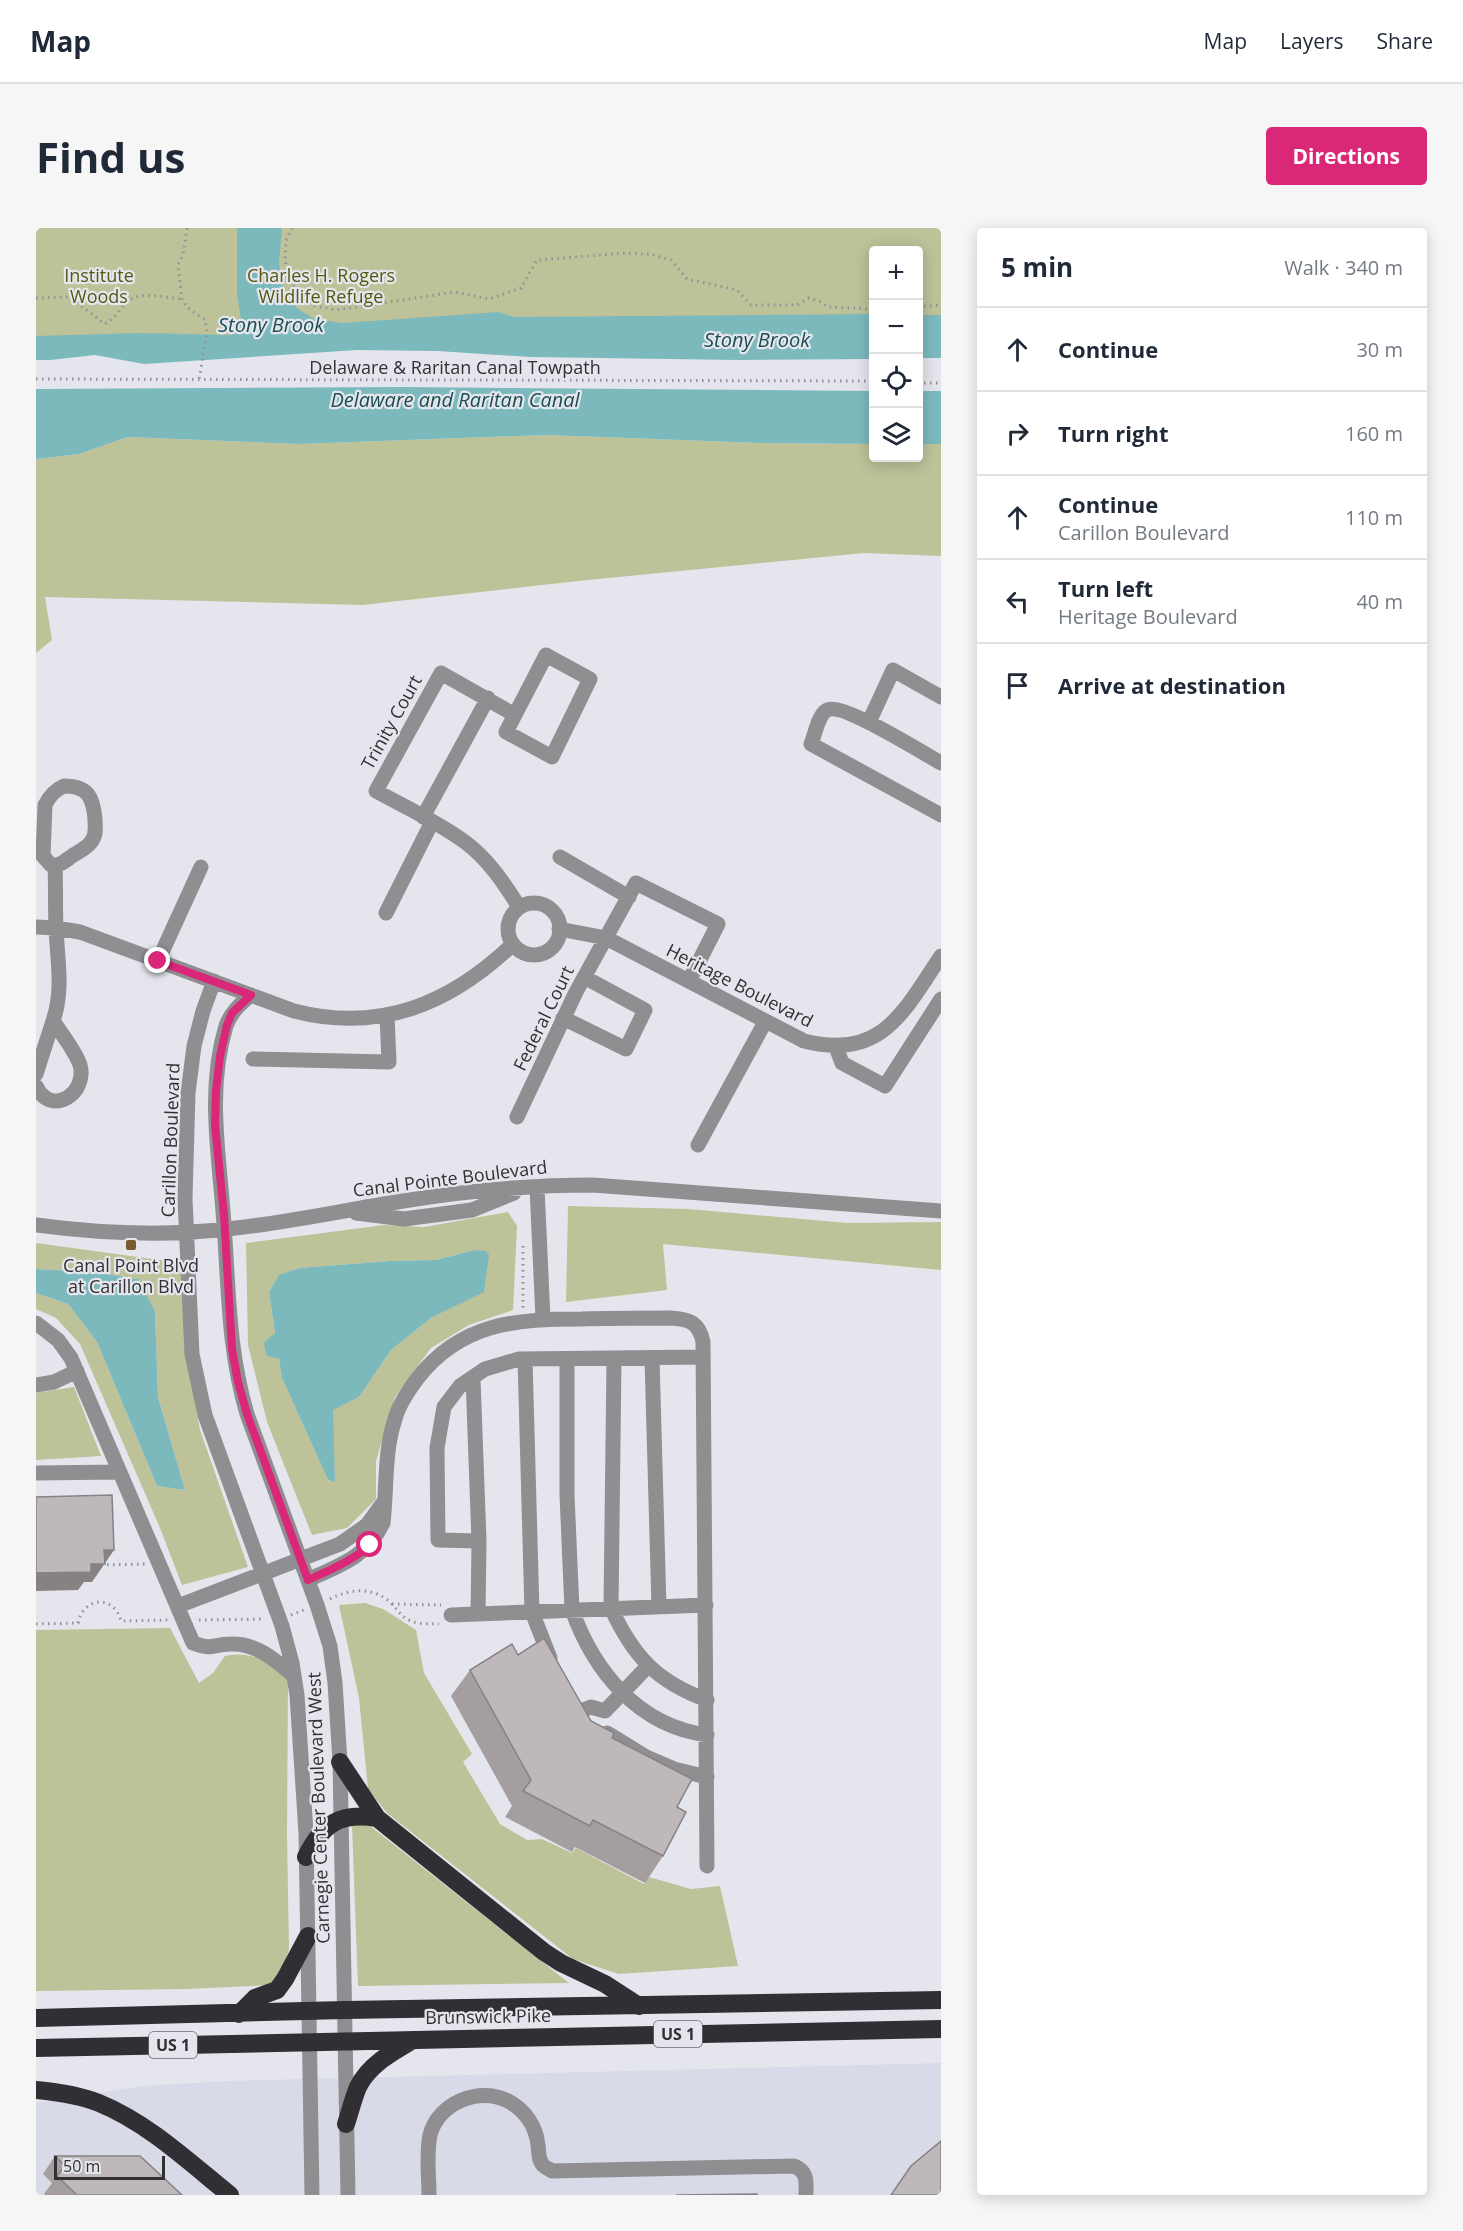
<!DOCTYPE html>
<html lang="en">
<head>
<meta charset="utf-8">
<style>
	:root { --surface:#fff; --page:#f6f6f7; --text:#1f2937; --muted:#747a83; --line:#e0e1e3; --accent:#db2777 }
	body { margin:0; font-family:"Open Sans",sans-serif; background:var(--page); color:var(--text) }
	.controls { position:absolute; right:18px; top:18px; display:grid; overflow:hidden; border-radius:6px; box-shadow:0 3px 15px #0003 }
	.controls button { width:54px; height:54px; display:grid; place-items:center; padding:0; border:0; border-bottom:2px solid var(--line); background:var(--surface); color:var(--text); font:30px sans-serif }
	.scale { position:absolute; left:18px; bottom:15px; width:111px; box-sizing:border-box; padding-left:6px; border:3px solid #313134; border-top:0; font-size:16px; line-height:21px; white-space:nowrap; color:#313134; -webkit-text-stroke:4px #e5e6ed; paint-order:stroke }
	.stop { position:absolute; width:18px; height:18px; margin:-14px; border:4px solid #db2777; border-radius:50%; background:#fff }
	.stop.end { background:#db2777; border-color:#fff; box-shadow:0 2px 6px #0008 }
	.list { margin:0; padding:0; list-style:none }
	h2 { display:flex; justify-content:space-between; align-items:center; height:78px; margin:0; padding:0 24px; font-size:26px }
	h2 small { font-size:20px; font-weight:400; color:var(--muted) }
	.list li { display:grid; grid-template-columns:39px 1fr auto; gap:18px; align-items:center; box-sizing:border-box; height:84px; padding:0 24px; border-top:2px solid var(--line) }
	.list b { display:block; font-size:22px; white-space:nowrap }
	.list p { margin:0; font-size:20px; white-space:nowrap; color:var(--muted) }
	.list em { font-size:20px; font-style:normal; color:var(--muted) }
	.icon { flex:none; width:33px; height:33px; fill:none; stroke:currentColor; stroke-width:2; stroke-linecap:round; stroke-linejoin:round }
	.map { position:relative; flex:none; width:905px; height:1967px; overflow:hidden; border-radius:6px }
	header { display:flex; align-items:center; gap:36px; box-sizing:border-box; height:84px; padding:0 30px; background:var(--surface); border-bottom:2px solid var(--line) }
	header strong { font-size:28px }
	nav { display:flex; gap:33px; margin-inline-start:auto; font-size:21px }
	.intro { display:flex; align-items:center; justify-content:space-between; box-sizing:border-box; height:144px; padding:0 36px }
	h1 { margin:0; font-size:42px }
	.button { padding:15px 27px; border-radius:6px; background:var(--accent); color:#fff; font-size:21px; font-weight:700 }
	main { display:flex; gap:36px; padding:0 36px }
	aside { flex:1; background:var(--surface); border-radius:6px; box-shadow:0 3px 15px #0003 }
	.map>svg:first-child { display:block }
	.built { fill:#d8dae7 }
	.green { fill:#bdc299; fill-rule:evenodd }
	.water { fill:#7cb9bd }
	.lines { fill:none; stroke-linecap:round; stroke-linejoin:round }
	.path { stroke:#919197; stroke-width:3; stroke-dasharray:1.5 4.5; stroke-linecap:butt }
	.minor { stroke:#908e91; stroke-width:15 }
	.highway { stroke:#322f34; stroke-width:18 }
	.wall { fill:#a49ea1 }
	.shaded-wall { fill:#868183 }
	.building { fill:#bfb8bb; stroke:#868183; stroke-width:1.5 }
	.route { stroke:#db2777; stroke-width:8 }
	.poi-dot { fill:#775b2e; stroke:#e5e6ed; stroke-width:2 }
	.labels { text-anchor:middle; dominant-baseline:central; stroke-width:4.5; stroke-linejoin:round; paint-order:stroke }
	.shield { fill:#e5e6ed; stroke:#67676c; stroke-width:1.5 }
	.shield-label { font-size:16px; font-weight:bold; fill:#313134 }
	.park-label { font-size:18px; fill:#54590f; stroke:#e5e6ed }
	.street-label { font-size:18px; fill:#313134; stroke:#e5e6ed }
	.poi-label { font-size:18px; fill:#313134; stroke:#e5e6ed }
	.water-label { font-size:20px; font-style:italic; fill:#194f53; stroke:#e5e6ed }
</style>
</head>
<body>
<header>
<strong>Map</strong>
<nav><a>Map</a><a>Layers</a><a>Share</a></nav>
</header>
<div class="intro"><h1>Find us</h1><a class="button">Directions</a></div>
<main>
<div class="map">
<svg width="905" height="1967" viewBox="0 0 905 1967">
	<rect width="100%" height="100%" fill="#e5e6ed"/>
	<path class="built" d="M905,1835V1967H0V1875L106,1858L193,1853Z"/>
	<path class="green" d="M0,0H905V100H883L882,22H838L837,102L0,114Z
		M511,207L723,215L837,216L838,230H882L883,216H905V328L828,325L552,352L326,377L9,369L16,412L0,425V231L43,226L92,209L262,216Z
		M532,978L652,981L812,995L905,994V1042L627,1016L631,1062L530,1074Z
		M472,984L481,998L477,1082L433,1097L395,1120L359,1169L340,1233V1271L311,1300L276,1307L231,1194L212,1117L210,1015L348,997L388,999ZM439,1022L447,1064L395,1090L355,1122L323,1169L296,1182L299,1254L292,1252L246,1150L243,1131L228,1114L239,1106L233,1064L244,1047L263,1040L355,1033L400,1032Z
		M0,1015L146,1035L151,1130L164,1202L212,1339L146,1357L124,1300L44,1116L20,1090L0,1081V1065L32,1076L61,1114L121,1258L149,1262L122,1169L119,1083L102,1051L58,1044L0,1041Z
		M38,1159L65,1228L0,1232V1165Z
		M329,1375L347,1381L380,1402L388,1445L436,1526L427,1534L464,1596L491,1612L506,1611L536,1625L540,1620L608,1656L613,1649L655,1661L684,1658L702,1738L583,1746L537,1731L351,1585L332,1561L323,1470L303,1377Z
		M134,1400L163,1455L177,1445L189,1428C218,1422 229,1434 252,1450L251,1607L253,1720C250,1736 246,1746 233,1757L152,1761L0,1763V1402Z
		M316,1597H333L533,1755L322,1758Z"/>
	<path class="water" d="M201,0H246L243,35L248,65L261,80L278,91L307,95L462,84L478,89L837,86V131L703,132L494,129L401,123L321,122L108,136L59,127L14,132H0V108L105,105L195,107L202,102L205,92L201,66Z
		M882,87H905V130H883Z
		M368,159L837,163V216L723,215L511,207L262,216L92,209L43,226L0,231V161Z
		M883,163H905V216H883Z
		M439,1022L450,1023L453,1027L448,1064L395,1090L355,1122L323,1169L297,1182L299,1254L292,1252L246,1150L243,1131L230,1127L228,1114L239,1105L233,1064L243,1047L263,1040L355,1033L400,1032Z
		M0,1041L58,1044L102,1051L119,1083L122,1169L149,1262L121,1258L61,1114L32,1076L0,1065Z"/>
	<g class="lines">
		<path class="path" d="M151,0L147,27L142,37L146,71L152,80L169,92L171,104L163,152
			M256,0L250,13L249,33L256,55L263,68L279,78L300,82L419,64L453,71L485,60L501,32L590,25L614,26L635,32L651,51L701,62L715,77H761L773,70L783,73L792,79L838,81
			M0,70L31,69L55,85L68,96C79,91 83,82 91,74C103,62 130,70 146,71
			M882,79L905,77
			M0,151L838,153
			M882,155H905
			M487,1018V1080
			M65,1337L110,1336
			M294,1371C316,1360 339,1358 358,1378C363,1384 367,1390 375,1393C384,1397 394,1395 403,1396
			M356,1376L405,1377
			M255,1387L268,1382
			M163,1392L228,1391
			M0,1396L42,1395C47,1369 78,1366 85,1393L132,1392"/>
		<path class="minor" d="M510,427L554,451L516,529L470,504Z
			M479,487L405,445L340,563C369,579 402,594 429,614C452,631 468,655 483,679
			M833,494L857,442L905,469
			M905,535C887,525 806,474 791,482C782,487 779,507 775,516L905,587
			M28,558C52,558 57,569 59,591C59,599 61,607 55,614C51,620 42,624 36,628C29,633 24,638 15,637L7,628L9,577C14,567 19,562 28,558Z
			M387,589L452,470
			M524,629L593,669
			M472 701a26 26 0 1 1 52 0a26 26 0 1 1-52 0Z
			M350,685L396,594
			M0,699L20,700L44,704L258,783C344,805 414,776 476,717
			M523,701L570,710L768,813C846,833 868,783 905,728
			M122,733L165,639
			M178,753L167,783L158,818L152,865L149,971L156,1126L169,1187L246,1398L256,1435L261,1467L270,1605L276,1967
			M215,767C204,776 195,784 190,798C170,864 184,931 188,997C193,1064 192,1121 211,1186L281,1377L294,1418L299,1455L304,1534L312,1967
			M527,790L590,821L609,782L548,749
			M17,793C28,761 21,731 20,699C19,679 20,658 19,637
			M800,819L806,835L849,858L905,771
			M217,831L353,834L351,787
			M0,846L17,793C25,805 40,824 44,837C52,865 15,890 0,858
			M481,889L540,764L600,655L682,696L653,753
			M662,917L729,794
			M501,959L507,1091
			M320,985L368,991L436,982L478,965
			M0,997C60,1005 130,1008 191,1001C250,995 308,982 367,973C429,963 494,957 557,957L905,983
			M0,1095L22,1112L35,1130L157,1415C179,1423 175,1416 195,1416C220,1415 239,1432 258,1448
			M489,1131L496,1384L514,1430
			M531,1131V1267L536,1382C558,1443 602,1498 671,1507
			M578,1131L575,1380C597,1428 621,1454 671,1472
			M616,1131L623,1379
			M437,1150L443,1313
			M0,1157L18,1154L41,1143
			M0,1245L83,1244
			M272,1352C304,1337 330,1330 347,1295C351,1261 348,1223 359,1191C363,1176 372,1163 381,1151C425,1094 481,1091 546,1091C575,1090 605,1090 634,1090C653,1091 663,1094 667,1114L671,1638
			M142,1378L304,1316L331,1297L347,1275
			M442,1386L443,1313L402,1312L401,1220L408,1179L424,1158L449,1141L483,1131L667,1129
			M415,1387L670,1377
			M547,1482L555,1479L569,1483L611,1439
			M560,1511L571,1505L610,1529L638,1541L671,1549
			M393,1967C393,1948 390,1926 394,1907C402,1875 443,1858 472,1873C489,1882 500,1898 502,1917C503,1924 502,1933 508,1938C510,1940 513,1941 516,1943L758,1938C772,1944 770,1953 770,1967"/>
		<path class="highway" d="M304,1534L341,1590L508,1724L525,1735L569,1756L603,1778
			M270,1629C286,1596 304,1584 341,1590
			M203,1786L219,1770L241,1762L249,1751L272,1708
			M0,1790L309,1782L905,1772
			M0,1820L905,1801
			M0,1862C21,1864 43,1867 63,1875C112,1895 153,1934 194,1967
			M310,1896C314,1884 317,1871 322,1859C333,1837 356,1824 377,1812"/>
	</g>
	<path class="wall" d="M482,1427L555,1493L576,1510L641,1579L627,1628L609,1655L539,1619L536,1624L469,1589L476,1578L415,1468L434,1442Z
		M19,1928L146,1967H9L8,1966L16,1955L7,1946Z"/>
	<path class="shaded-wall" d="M68,1322H78L56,1354H48L42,1362L0,1363V1345L55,1336Z"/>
	<path class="building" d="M76,1267L78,1322H68L69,1336H55V1344L0,1345V1269Z
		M508,1410L555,1493L578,1505L576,1510L656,1551L641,1579L650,1584L627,1628L557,1592L554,1598L487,1563L495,1552L434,1442L476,1416L482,1427Z
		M905,1913V1967H855L875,1938Z
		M19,1928H104L146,1967H41L21,1948L29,1938Z
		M721,1966V1967H640Z"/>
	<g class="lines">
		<path class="route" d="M122,733L215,767L196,785L191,797L184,828L180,863L179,897L188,987L196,1121L202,1154L211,1186L272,1352C294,1342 316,1333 334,1317"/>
	</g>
	<rect class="poi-dot" x="89" y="1011" width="12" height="12" rx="3"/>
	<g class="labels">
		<g class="shield">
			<rect x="618" y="1793" width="48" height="26" rx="4.5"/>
			<rect x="113" y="1804" width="48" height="26" rx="4.5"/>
		</g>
		<g class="shield-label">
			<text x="642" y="1806">US 1</text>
			<text x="137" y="1817">US 1</text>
		</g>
		<g class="park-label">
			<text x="63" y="47">Institute<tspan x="63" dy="21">Woods</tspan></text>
			<text x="285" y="47">Charles H. Rogers<tspan x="285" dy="21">Wildlife Refuge</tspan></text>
		</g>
		<g class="street-label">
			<text x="419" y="139">Delaware &amp; Raritan Canal Towpath</text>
			<text transform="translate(355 494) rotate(-61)">Trinity Court</text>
			<text transform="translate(704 757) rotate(27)">Heritage Boulevard</text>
			<text transform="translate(507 790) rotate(-64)">Federal Court</text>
			<text transform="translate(134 912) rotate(-88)">Carillon Boulevard</text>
			<text transform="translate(414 950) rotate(-7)">Canal Pointe Boulevard</text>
			<text transform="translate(282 1580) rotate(-92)">Carnegie Center Boulevard West</text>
			<text transform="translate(452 1788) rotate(-1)">Brunswick Pike</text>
		</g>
		<g class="poi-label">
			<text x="95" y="1037">Canal Point Blvd<tspan x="95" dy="21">at Carillon Blvd</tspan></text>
		</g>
		<g class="water-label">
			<text x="235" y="96">Stony Brook</text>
			<text x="721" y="111">Stony Brook</text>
			<text x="419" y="171">Delaware and Raritan Canal</text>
		</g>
	</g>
</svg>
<div class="controls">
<button>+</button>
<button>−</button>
<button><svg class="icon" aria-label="locate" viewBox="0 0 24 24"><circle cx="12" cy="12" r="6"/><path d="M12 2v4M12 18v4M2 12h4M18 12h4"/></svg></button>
<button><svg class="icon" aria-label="layers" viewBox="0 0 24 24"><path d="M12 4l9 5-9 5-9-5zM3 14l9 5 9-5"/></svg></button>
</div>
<div class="scale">50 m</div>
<div class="stop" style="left:334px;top:1317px"></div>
<div class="stop end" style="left:122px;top:733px"></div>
</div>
<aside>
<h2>5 min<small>Walk · 340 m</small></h2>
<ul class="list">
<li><svg class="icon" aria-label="ahead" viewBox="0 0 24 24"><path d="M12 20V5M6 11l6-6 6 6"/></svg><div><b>Continue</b></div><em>30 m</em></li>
<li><svg class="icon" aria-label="right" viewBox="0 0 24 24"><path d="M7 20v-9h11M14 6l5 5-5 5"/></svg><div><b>Turn right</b></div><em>160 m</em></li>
<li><svg class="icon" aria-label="ahead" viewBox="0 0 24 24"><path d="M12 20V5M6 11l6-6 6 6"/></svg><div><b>Continue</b><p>Carillon Boulevard</p></div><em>110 m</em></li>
<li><svg class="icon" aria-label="left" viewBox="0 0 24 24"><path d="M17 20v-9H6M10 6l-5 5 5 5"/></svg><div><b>Turn left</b><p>Heritage Boulevard</p></div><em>40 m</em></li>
<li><svg class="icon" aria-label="arrive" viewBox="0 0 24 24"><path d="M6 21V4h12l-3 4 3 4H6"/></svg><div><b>Arrive at destination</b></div></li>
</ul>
</aside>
</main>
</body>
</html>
